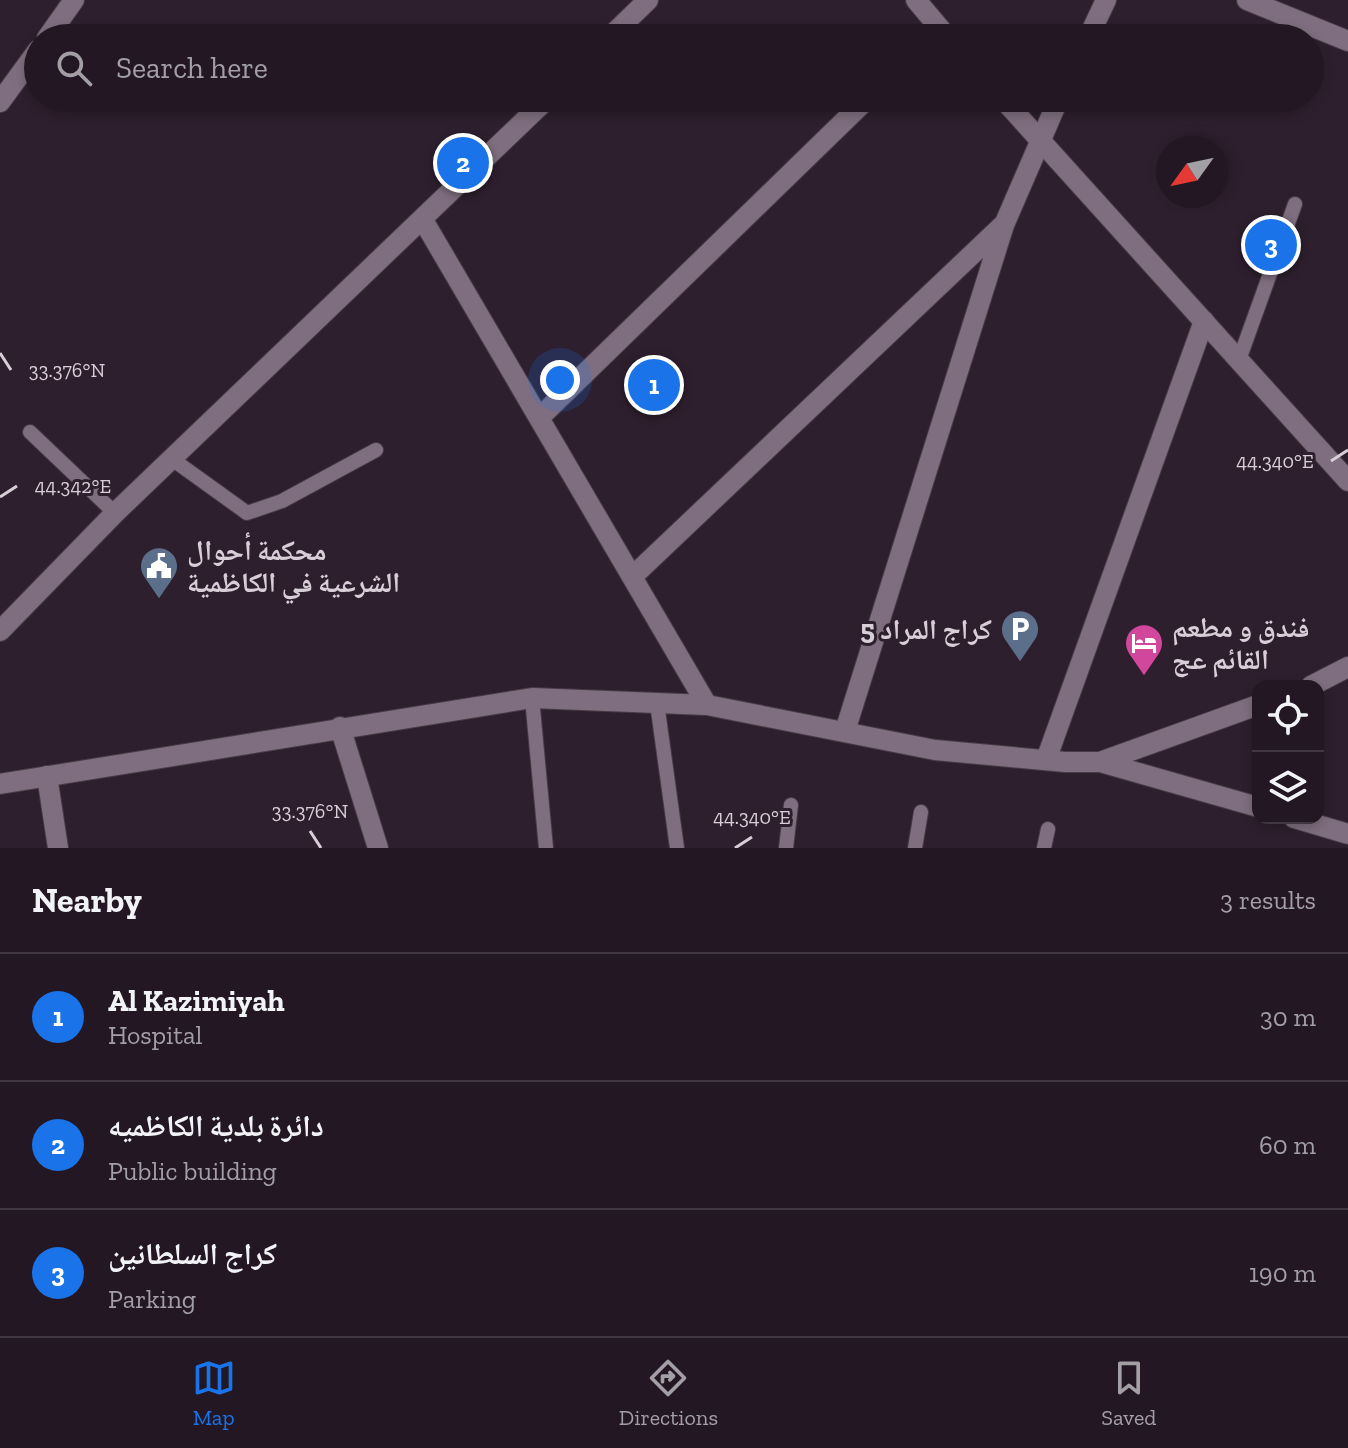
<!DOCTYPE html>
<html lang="en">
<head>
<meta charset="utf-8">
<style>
	:root { --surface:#221722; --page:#2a202a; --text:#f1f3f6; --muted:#a29fa5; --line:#3f3640; --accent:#1a73e8 }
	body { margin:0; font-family:"Zilla Slab","Noto Naskh Arabic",serif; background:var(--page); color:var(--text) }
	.controls { position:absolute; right:24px; bottom:24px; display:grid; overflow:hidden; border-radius:16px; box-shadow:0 4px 12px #0003 }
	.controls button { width:72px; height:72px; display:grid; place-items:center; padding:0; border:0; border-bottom:2px solid var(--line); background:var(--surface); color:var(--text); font:40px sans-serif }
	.compass { position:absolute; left:1156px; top:136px; width:72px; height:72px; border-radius:50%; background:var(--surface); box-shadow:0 4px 12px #0003; rotate:237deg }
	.you { position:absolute; left:560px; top:380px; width:28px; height:28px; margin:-20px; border:6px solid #fff; border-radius:50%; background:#1a73e8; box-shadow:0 0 0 12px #1a73e833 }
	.badge { display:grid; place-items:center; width:52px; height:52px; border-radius:50%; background:var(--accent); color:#fff; font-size:26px; font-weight:700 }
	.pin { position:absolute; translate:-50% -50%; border:4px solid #fff; box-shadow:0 2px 8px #0006 }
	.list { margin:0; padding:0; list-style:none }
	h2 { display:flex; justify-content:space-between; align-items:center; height:104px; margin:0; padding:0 32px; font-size:34px }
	h2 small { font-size:26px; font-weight:400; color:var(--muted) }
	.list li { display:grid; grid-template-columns:52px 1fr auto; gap:24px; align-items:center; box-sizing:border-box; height:128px; padding:0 32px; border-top:2px solid var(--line) }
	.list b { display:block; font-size:30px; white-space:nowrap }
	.list p { margin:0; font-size:26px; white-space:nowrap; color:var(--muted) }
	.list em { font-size:26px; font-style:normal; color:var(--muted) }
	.icon { flex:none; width:44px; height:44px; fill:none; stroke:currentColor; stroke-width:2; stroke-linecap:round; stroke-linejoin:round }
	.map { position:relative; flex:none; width:1348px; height:848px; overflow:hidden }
	.search { position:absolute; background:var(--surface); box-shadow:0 4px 12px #0003; left:24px; right:24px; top:24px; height:88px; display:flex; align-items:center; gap:20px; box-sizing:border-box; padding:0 28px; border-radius:44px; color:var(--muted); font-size:30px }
	.sheet { height:488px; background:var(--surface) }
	nav { display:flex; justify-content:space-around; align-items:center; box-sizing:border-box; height:112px; border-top:2px solid var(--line); background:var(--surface); font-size:22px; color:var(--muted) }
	nav a { display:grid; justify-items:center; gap:4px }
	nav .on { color:var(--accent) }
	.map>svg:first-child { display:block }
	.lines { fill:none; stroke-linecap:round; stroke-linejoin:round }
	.service-casing { stroke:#483c48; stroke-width:16 }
	.pedestrian-casing { stroke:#483c48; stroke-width:22 }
	.minor-casing { stroke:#483c48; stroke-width:22 }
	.tertiary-casing { stroke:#483c48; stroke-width:22 }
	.service { stroke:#7f6e7f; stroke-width:14 }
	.pedestrian { stroke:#7f6e7f; stroke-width:20 }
	.minor { stroke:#7f6e7f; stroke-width:20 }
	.tertiary { stroke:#7f6e7f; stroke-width:20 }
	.ticks { fill:none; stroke:#d8ced8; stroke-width:3 }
	.labels { text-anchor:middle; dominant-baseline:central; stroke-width:6; stroke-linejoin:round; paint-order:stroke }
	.poi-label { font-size:28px; font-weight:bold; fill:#d8ced8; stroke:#2e1f2e; text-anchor:start }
	.ticks-label { font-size:20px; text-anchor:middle; fill:#d8ced8; stroke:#2e1f2e; stroke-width:6; stroke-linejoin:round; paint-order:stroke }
</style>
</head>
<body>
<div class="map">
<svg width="1348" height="848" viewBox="0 0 1348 848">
	<rect width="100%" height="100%" fill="#2e1f2e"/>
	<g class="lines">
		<defs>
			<path id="service" d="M1239,360L1295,204
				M30,432L115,513
				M172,459L247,513L282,501L376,450
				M532,698L546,848
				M657,703L677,848
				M786,848L791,805
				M915,848L921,812
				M1044,848L1048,829"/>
			<path id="pedestrian" d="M47,776L58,848"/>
			<path id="minor" d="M1247,0L1348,41
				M47,38L74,0
				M609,38L648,0
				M1088,38L1106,0
				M0,102L38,50
				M423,220L707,705
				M539,418L868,98
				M632,577L1003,225
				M0,631L115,513L548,98
				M1311,686L1348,667
				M340,727L378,848
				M845,731L1004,225L1059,98
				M1046,760L1204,321
				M1100,762L1258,705
				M0,784L532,698L707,705L935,750L1065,762H1100L1258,807
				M1294,818L1348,834"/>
			<path id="tertiary" d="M916,0L948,38
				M1002,98L1348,481"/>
		</defs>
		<use href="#service" class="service-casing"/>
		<use href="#pedestrian" class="pedestrian-casing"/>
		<use href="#minor" class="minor-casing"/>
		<use href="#tertiary" class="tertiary-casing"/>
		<use href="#service" class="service"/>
		<use href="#pedestrian" class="pedestrian"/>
		<use href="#minor" class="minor"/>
		<use href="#tertiary" class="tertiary"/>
	</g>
	<path class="ticks" d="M0,353L11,370M1331,461L1348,450M0,497L17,486M310,831L321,848M735,848L752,837"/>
	<defs>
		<symbol id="civic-pin" viewBox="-11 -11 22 30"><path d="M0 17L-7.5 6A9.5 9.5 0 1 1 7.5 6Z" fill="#5c6f8a" stroke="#2e1f2e"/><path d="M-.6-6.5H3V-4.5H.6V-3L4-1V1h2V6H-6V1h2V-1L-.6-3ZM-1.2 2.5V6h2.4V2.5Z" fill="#fff"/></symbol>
		<symbol id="parking-pin" viewBox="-11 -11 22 30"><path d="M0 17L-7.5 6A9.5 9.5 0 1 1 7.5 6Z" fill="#5c6f8a" stroke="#2e1f2e"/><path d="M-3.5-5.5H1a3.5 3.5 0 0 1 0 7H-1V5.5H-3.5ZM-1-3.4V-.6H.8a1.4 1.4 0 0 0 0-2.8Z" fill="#fff"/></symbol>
		<symbol id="hotel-pin" viewBox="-11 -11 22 30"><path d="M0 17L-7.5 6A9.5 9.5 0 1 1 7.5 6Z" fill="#d1479c" stroke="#2e1f2e"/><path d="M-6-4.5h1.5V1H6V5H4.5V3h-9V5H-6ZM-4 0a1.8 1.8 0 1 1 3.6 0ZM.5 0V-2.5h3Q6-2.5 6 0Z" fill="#fff"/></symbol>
	</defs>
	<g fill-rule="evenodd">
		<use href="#civic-pin" x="137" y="544" width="44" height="60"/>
		<use href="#parking-pin" x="998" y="607" width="44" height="60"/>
		<use href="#hotel-pin" x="1122" y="621" width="44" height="60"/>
	</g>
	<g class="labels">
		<g class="poi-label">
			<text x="187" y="550">محكمة أحوال<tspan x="187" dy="32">الشرعية في الكاظمية</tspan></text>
			<text x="1172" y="627">فندق و مطعم<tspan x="1172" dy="32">القائم عج</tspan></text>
			<text x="992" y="629" text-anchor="end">كراج المراد 5</text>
		</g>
	</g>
	<g class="ticks-label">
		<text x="67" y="377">33.376°N</text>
		<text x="1275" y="468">44.340°E</text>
		<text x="73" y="493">44.342°E</text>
		<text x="310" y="818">33.376°N</text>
		<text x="752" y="824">44.340°E</text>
	</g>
</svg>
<div class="controls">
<button><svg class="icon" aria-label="locate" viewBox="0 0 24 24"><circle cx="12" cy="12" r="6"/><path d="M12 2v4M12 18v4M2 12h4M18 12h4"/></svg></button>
<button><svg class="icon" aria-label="layers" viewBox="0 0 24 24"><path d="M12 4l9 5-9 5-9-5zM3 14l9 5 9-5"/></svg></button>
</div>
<svg class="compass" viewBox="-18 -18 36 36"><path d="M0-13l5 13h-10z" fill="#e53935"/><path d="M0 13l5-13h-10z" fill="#a29fa5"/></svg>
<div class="you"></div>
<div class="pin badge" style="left:654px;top:385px">1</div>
<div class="pin badge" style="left:463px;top:163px">2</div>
<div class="pin badge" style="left:1271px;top:245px">3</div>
<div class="search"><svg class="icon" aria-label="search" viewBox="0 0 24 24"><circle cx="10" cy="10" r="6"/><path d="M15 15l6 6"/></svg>Search here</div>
</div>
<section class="sheet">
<h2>Nearby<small>3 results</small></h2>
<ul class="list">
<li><span class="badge">1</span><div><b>Al Kazimiyah</b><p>Hospital</p></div><em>30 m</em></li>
<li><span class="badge">2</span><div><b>دائرة بلدية الكاظميه</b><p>Public building</p></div><em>60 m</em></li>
<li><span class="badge">3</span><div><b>كراج السلطانين</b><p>Parking</p></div><em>190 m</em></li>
</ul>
</section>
<nav>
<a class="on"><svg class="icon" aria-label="map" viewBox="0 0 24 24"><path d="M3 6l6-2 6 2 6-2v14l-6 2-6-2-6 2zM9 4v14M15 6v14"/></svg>Map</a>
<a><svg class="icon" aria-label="directions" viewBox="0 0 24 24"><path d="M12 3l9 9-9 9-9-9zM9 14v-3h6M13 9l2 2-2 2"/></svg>Directions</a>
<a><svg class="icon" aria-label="saved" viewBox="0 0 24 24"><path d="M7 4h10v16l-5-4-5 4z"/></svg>Saved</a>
</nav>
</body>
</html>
